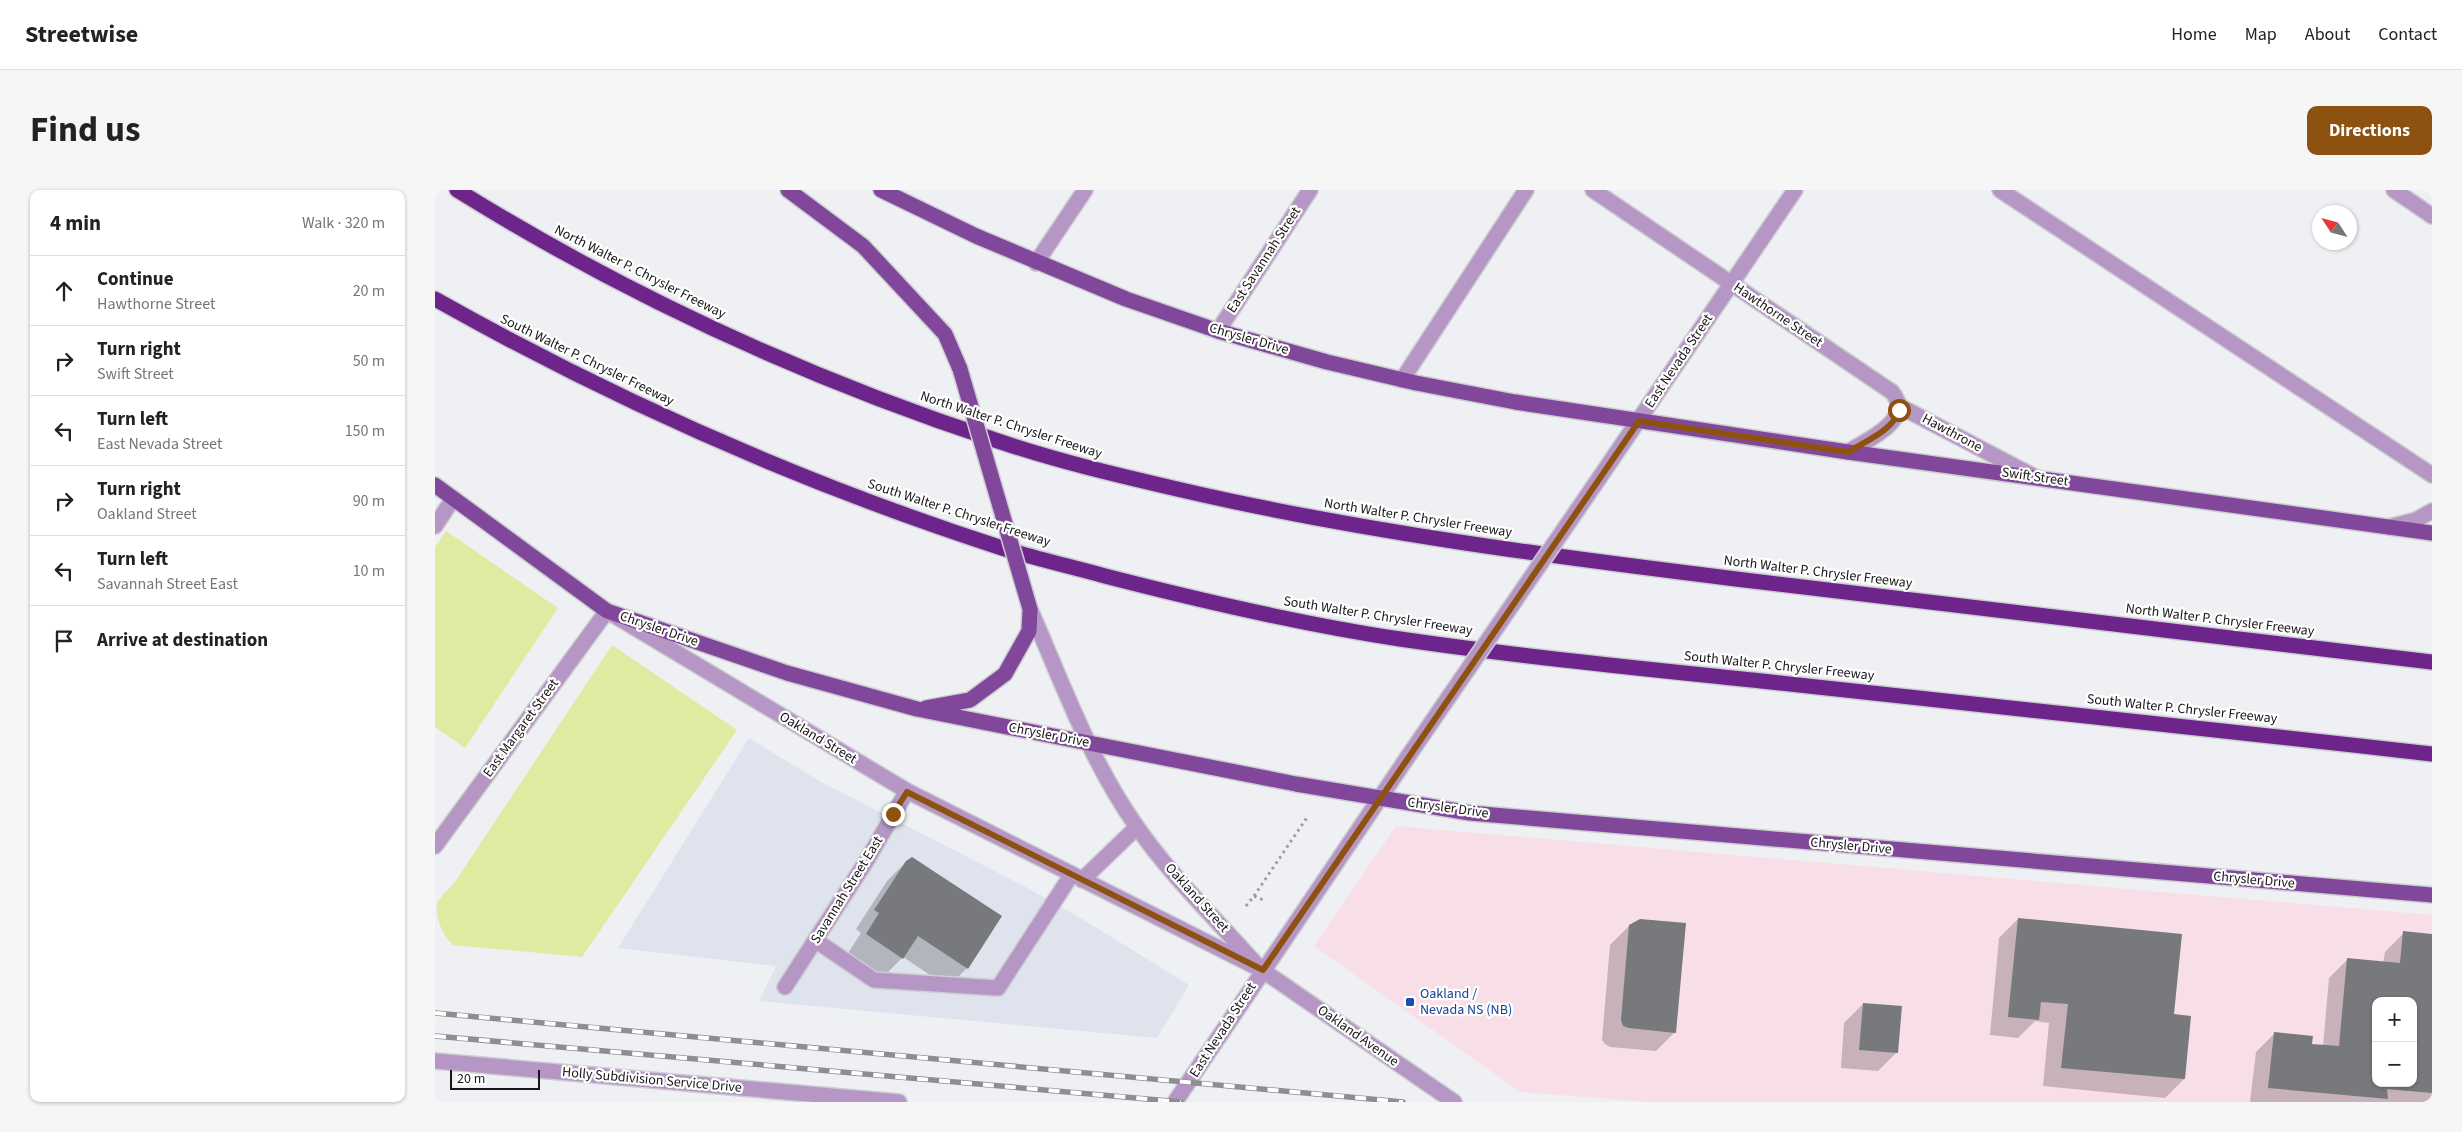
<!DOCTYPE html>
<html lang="en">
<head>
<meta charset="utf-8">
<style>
	:root { --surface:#fff; --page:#f6f6f6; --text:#222; --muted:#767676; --line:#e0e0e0; --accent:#8e5210 }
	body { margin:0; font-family:"Source Sans 3",sans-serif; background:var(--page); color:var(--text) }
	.controls { position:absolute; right:15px; bottom:15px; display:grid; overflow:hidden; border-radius:10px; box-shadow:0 1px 4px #0004 }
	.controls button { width:45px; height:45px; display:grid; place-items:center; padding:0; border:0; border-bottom:1px solid var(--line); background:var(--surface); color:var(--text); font:25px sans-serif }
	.compass { position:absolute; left:1877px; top:15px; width:45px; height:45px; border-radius:50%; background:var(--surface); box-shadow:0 1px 4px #0004; rotate:306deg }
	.scale { position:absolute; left:15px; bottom:12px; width:90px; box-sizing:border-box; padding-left:5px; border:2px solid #171718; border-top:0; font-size:14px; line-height:18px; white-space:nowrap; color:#171718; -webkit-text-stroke:4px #fff; paint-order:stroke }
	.stop { position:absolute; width:15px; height:15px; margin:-11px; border:4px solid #8e5210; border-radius:50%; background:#fff }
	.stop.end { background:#8e5210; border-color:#fff; box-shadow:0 1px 5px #0008 }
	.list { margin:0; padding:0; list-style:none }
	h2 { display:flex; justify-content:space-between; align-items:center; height:65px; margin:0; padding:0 20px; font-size:21px }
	h2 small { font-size:16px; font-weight:400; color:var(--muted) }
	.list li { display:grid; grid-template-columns:32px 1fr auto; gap:15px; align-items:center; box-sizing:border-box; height:70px; padding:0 20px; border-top:1px solid var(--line) }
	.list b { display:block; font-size:19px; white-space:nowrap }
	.list p { margin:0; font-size:16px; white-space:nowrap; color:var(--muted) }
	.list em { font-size:16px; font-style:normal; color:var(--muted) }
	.icon { flex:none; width:28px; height:28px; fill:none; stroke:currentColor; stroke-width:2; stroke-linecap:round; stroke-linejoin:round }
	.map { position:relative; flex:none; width:1997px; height:912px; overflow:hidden; border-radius:10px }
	header { display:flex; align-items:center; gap:30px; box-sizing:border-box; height:70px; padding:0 25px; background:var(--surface); border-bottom:1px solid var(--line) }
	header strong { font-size:24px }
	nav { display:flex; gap:28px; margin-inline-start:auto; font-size:18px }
	.intro { display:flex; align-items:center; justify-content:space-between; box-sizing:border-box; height:120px; padding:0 30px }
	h1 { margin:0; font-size:35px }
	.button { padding:12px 22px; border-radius:10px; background:var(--accent); color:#fff; font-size:18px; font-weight:700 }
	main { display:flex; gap:30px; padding:0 30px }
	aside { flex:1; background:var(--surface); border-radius:10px; box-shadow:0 1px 4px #0004 }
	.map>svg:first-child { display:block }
	.built { fill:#dfe3ed }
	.industrial { fill:#f8dfe7; fill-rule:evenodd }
	.green { fill:#e1eaa1 }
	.shadow { fill:#0003; fill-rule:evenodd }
	.building { fill:#78797c; fill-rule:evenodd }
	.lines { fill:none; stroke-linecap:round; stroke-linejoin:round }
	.minor-casing { stroke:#cccdd0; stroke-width:18 }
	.major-casing { stroke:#cccdd0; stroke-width:18 }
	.highway-casing { stroke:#cccdd0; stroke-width:18 }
	.path { stroke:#9c9c9f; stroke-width:3; stroke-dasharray:2.5 4; stroke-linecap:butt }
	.minor { stroke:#b596c4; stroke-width:15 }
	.major { stroke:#81479b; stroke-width:15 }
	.highway { stroke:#6e258b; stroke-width:15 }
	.rail-casing { stroke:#8d8e90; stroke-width:5.5 }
	.rail { stroke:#fff; stroke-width:4; stroke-dasharray:11; stroke-linecap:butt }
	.minor-bridge-casing { stroke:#cccdd0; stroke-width:18; stroke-linecap:butt }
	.major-bridge-casing { stroke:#cccdd0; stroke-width:18; stroke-linecap:butt }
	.minor-bridge { stroke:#b596c4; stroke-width:15 }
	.major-bridge { stroke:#81479b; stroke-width:15 }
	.route { stroke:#8e5210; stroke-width:6 }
	.transit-dot { fill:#1a4fb4; stroke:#fff; stroke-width:2 }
	.labels { text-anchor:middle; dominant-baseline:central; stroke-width:4.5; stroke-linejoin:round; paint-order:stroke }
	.street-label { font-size:14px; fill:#171718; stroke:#fff }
	.transit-label { font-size:14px; fill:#164399; stroke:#fff; text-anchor:start }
</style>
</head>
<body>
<header>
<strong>Streetwise</strong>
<nav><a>Home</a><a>Map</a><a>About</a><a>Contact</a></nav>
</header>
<div class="intro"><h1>Find us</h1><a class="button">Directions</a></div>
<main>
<aside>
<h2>4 min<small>Walk · 320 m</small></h2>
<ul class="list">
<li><svg class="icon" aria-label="ahead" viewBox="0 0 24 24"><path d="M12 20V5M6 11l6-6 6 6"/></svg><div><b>Continue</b><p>Hawthorne Street</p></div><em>20 m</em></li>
<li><svg class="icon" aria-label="right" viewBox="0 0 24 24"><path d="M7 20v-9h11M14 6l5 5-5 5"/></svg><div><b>Turn right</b><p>Swift Street</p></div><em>50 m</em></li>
<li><svg class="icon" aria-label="left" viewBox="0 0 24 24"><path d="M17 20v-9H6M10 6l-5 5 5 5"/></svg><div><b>Turn left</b><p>East Nevada Street</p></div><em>150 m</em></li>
<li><svg class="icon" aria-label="right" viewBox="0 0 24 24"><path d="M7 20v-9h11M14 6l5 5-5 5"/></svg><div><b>Turn right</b><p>Oakland Street</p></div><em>90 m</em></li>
<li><svg class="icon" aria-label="left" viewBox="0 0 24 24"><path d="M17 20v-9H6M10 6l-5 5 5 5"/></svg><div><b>Turn left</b><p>Savannah Street East</p></div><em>10 m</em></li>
<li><svg class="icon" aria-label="arrive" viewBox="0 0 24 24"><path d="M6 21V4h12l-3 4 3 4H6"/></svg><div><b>Arrive at destination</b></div></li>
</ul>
</aside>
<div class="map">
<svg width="1997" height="912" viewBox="0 0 1997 912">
	<rect width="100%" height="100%" fill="#eff0f3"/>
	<path class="built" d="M314,548L386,592L589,696L649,730L754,795L722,848L324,811L341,776L183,758Z"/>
	<path class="industrial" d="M961,636L1997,725V912H1215L1085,902L879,756ZM1941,811H1978V893H1941Z"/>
	<path class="green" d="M11,341L123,418L30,558L0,537V358Z
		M177,455L302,540L147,767L18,755C8,746 0,729 2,713C6,706 15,698 20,692Z"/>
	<path class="shadow" d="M472,671L532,778L513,797L468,767L448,787L413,763L426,743L421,739L452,691Z
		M1583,729L1737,825L1749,889L1730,908L1608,896L1614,833L1600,831L1583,848L1555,845L1564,748Z
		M1194,736L1240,842L1221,861L1175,857L1170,854L1167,850L1175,755Z
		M1969,743L1997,746V912H1815L1821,862L1840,843L1876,855L1888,856L1894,788L1913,769L1948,773L1950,762ZM1941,811H1978V893H1941Z
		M1428,814L1462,862L1443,881L1406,878L1409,833Z"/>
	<path class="building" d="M477,667L567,726L533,779L483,746L468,769L431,744L444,723L439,720L471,671Z
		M1583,728L1747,744L1739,824L1756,826L1750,889L1626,878L1633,814L1606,812L1604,830L1573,827Z
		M1205,729L1251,733L1241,843L1194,838L1188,836L1186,830L1194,735Z
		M1968,741L1997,744V903L1952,899L1953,909L1833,898L1839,842L1878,846L1877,854L1904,856L1912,768L1965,773ZM1941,811H1978V893H1941Z
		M1428,813L1467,816L1463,863L1424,860Z"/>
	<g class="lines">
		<defs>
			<path id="minor" d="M1158,0L1457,202C1480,230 1432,250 1413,262
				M1565,0L1997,285
				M1959,0L1997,26
				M601,73L650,0
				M783,141L875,0
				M967,190L1091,0
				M1462,211L1466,217L1600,287
				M1165,287L1360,0
				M0,336L18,309
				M1954,337L1981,330L1997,321
				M595,419C627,492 655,571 702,637C736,686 781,729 821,774
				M0,656L172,421L472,601L827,780L1019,912
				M647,690L702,637
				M380,750L439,790L563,798L637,684
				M350,797L432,670L472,601
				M0,871L464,912
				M740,912L974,565"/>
			<path id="major" d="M353,0L428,56L510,144L525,179
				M446,0L541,46L691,109L783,141L892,172L981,193L1080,212L1413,262L1997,343
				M0,295L172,421L352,483L482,519L861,594L1035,623L1997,705
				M491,518L535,510L570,484L594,441L595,419"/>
			<path id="highway" d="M22,0C191,105 374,189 563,251C622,271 682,285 742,299C927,342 1114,366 1301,389C1533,416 1765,444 1997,472
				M0,109C181,211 372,295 570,359C603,369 637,377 670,386C767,411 865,434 965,449C1088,467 1212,479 1336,492C1557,515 1777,539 1997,564"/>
		</defs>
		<use href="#minor" class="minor-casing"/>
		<use href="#major" class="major-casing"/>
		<use href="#highway" class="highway-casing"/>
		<path class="path" d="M819,706L873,626
			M811,716L819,706L831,711"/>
		<use href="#minor" class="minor"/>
		<use href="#major" class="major"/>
		<use href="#highway" class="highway"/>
		<defs>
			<path id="rail" d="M0,823L968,912
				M0,846L746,912"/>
		</defs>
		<use href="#rail" class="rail-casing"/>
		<use href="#rail" class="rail"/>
		<defs>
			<path id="minor-bridge" d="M974,565L1165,287"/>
			<path id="major-bridge" d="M525,179L595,419"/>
		</defs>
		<use href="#minor-bridge" class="minor-bridge-casing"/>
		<use href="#major-bridge" class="major-bridge-casing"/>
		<use href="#minor-bridge" class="minor-bridge"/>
		<use href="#major-bridge" class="major-bridge"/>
	</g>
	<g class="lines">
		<path class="route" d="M458,624L472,602L828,780L1204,231L1413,262C1429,252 1460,239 1464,220"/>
	</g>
	<rect class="transit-dot" x="970" y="807" width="10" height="10" rx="2.5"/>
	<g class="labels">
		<g class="street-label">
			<text transform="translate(829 70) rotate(-57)">East Savannah Street</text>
			<text transform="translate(205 82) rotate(27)">North Walter P. Chrysler Freeway</text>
			<text transform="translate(1343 125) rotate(34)">Hawthorne Street</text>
			<text transform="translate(814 149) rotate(16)">Chrysler Drive</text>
			<text transform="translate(152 170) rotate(26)">South Walter P. Chrysler Freeway</text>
			<text transform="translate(1244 171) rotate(-56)">East Nevada Street</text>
			<text transform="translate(576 235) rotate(18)">North Walter P. Chrysler Freeway</text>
			<text transform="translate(1517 243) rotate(28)">Hawthrone</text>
			<text transform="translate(1600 287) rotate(8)">Swift Street</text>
			<text transform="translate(524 323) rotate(18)">South Walter P. Chrysler Freeway</text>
			<text transform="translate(983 328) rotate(9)">North Walter P. Chrysler Freeway</text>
			<text transform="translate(1383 382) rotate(7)">North Walter P. Chrysler Freeway</text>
			<text transform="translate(943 426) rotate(9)">South Walter P. Chrysler Freeway</text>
			<text transform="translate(1785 430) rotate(7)">North Walter P. Chrysler Freeway</text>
			<text transform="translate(224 439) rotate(19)">Chrysler Drive</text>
			<text transform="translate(1344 476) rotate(6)">South Walter P. Chrysler Freeway</text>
			<text transform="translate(1747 519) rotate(6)">South Walter P. Chrysler Freeway</text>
			<text transform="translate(86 538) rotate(-54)">East Margaret Street</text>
			<text transform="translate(614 545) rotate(11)">Chrysler Drive</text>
			<text transform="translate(383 548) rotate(31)">Oakland Street</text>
			<text transform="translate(1013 618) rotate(8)">Chrysler Drive</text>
			<text transform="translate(1416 656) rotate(5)">Chrysler Drive</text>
			<text transform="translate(1819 690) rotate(5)">Chrysler Drive</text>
			<text transform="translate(412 700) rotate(-58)">Savannah Street East</text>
			<text transform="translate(762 708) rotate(48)">Oakland Street</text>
			<text transform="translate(788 840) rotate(-57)">East Nevada Street</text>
			<text transform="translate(923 846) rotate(35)">Oakland Avenue</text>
			<text transform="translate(217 890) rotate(5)">Holly Subdivision Service Drive</text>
		</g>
		<g class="transit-label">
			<text x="985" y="804">Oakland /<tspan x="985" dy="16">Nevada NS (NB)</tspan></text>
		</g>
	</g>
</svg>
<div class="controls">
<button>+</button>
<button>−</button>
</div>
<svg class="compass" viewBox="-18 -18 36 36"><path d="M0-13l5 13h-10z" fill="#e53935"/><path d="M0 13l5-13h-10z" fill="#767676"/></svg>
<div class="scale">20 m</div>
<div class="stop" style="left:1464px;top:220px"></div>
<div class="stop end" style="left:458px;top:624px"></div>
</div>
</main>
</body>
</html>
